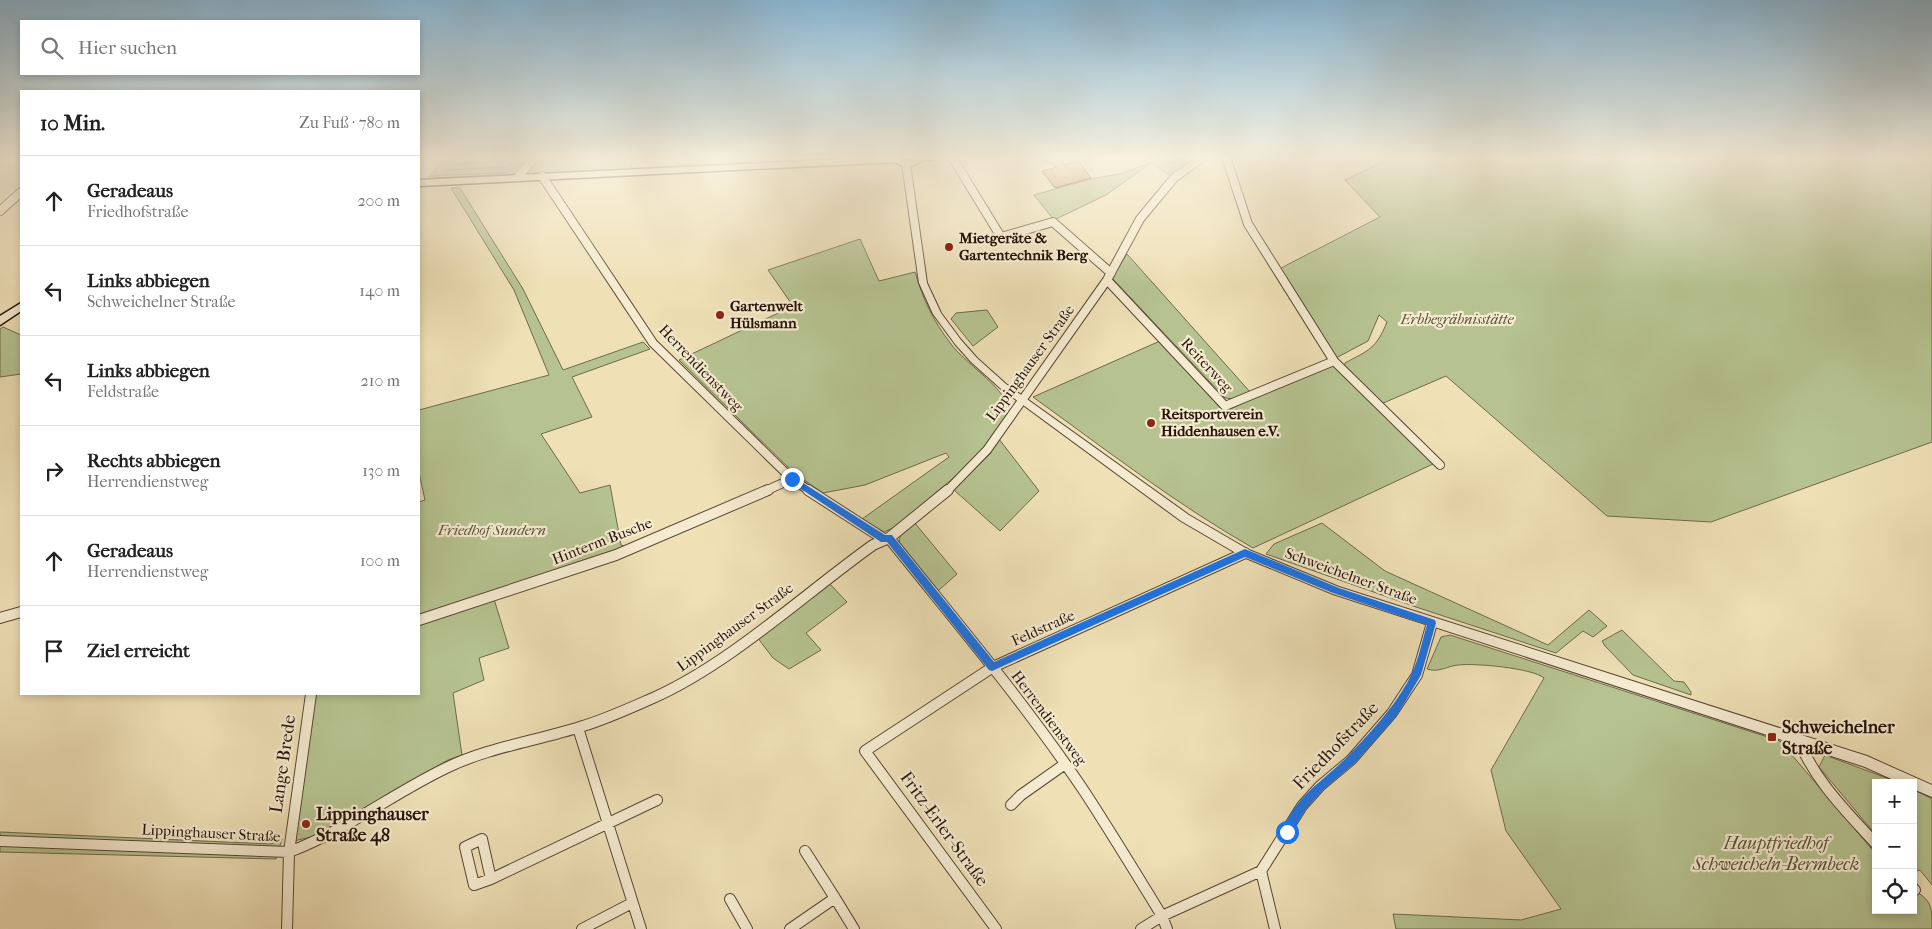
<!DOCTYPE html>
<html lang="de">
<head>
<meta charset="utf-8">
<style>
	:root { --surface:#fff; --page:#f6f6f6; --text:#222; --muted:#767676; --line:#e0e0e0 }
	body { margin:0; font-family:"IM FELL French Canon",serif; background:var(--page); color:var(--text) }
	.controls { position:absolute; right:15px; bottom:15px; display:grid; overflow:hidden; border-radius:0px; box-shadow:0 2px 8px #0003 }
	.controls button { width:45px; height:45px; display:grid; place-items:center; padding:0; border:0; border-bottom:1px solid var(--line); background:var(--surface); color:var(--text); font:25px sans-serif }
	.stop { position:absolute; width:15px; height:15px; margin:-11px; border:4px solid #1a73e8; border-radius:50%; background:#fff }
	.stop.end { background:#1a73e8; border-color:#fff; box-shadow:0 1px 5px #0008 }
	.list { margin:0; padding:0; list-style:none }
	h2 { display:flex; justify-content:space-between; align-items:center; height:65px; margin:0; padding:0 20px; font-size:21px }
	h2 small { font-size:16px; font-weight:400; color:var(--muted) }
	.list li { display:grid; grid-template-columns:32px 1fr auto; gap:15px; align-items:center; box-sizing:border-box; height:90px; padding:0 20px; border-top:1px solid var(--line) }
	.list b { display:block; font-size:19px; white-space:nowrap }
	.list p { margin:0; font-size:16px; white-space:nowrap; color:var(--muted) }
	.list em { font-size:16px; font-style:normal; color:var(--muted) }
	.icon { flex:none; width:28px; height:28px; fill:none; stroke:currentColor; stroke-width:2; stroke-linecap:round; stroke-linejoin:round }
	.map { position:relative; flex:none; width:1932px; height:929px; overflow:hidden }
	.search { position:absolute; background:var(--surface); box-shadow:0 2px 8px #0003; left:20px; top:20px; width:400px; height:55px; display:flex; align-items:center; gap:12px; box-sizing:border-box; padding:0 18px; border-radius:0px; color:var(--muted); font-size:19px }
	.panel { position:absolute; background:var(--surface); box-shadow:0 2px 8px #0003; left:20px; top:90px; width:400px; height:605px; border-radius:0px }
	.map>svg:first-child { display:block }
	.green { fill:#b6c391; stroke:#6e6a4c }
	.water { fill:#9bbcb5; stroke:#6c786f }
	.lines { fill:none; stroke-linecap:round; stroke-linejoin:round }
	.shore { stroke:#60675e; stroke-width:1 }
	.building { fill:#cd9062; stroke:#251207 }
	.minor-far1-casing { stroke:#584633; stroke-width:10 }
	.minor-casing { stroke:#584633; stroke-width:12 }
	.tertiary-casing { stroke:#584633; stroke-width:2 }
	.secondary-casing { stroke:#251207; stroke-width:3 }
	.minor-far1 { stroke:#f5ebd0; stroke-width:8 }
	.minor { stroke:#f5ebd0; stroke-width:10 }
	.tertiary { fill:#f5ebd0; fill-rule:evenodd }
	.secondary { fill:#f5ebd0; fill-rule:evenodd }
	.route { fill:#1a73e8 }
	.poi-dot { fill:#8f2418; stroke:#f5ebd0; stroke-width:2 }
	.labels { text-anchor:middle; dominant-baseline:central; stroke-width:4.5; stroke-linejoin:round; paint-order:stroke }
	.poi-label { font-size:15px; font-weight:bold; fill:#251207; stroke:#f5ebd0; text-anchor:start }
	.park-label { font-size:15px; font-style:italic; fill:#585037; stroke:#f5ebd0 }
	.street-label { font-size:15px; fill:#251207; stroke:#f5ebd0 }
	.near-poi-label { font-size:18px; font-weight:bold; fill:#251207; stroke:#f5ebd0; text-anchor:start }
	.near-street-label { font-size:18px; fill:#251207; stroke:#f5ebd0 }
	.near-park-label { font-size:18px; font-style:italic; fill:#585037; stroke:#f5ebd0 }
</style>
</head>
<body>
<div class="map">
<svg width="1932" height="929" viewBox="0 0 1932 929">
	<rect width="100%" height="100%" fill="#efe0b6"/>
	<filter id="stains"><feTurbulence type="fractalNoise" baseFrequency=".004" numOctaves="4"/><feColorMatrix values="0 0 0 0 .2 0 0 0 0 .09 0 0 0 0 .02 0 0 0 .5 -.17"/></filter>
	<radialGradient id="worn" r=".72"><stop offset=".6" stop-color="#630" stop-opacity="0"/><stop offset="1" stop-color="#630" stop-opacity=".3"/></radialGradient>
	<path class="green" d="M538,157H629L632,169L524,174Z
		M1184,157H1200L1172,177L1151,163L1106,195L1054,220L1034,195L1095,178L1120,174L1164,158L1171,163Z
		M1393,157H1932V442L1711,522L1607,516L1446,376L1381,404L1344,367L1345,363C1369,350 1376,349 1387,322L1379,315L1368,341L1336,358L1279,269L1380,217L1345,180Z
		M526,163L519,173L514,175L427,178L430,176L508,172Z
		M451,188H460L523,289L563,370L643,342L650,349L572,377L592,417L541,434L580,493L610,485L621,545L627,547L419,616V502L425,500L419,473V410L549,375L514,290Z
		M860,239L879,281L915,272C923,299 933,321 951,344C965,363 1002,386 1007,405L1003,412L1007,414L982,451L970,464L895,527L884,532L862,519L949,457L946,453L865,485L823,493L794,473L679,360L793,306L768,270Z
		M1127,254L1251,393L1235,399L1225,398L1112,278Z
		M987,310L998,327L973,346L951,319L956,313Z
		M3,327L21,335V374L0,377V329Z
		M1160,341L1224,412L1274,389L1333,366L1337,368L1433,464L1253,548C1176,504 1105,449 1033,397Z
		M999,439L1039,491L1000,531L954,490L990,454Z
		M914,522L957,574L938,591L899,543L901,532Z
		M1322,523L1385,571L1548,645L1589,610L1607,626L1593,637L1583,631L1556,653L1416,607L1266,554L1274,544Z
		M828,582L847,602L806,633L821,650L789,669L773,658L757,637Z
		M494,599L509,648L479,658L484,680L453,693L462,755L448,760L315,836L294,841L314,694H419V624Z
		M1622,630L1674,681L1684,682L1691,692V695L1633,675L1605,646L1602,641Z
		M1450,635L1780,741L1876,854V910H1913V890C1932,900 1932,907 1932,929H1396L1393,914L1521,920L1561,909L1506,831L1491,770L1544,678C1532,668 1475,663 1458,665C1447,666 1439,673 1427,669L1441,637Z
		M1825,755L1900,783H1876V835L1819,767Z
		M1913,789L1932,799V885L1920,870L1913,872Z
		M0,832L271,844L282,839L276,859L0,852Z"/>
	<path class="water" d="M445,157H532L508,172L430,176Z"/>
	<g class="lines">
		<path class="shore" d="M449,157L444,167L446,170L507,167L525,157
			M455,157L457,164L506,161L514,157"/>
	</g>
	<path class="building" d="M1050,157H1064L1063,165L1078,161L1091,178L1055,188L1042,171L1057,167L1043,160Z"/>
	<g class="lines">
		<defs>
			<path id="minor-far1" d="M952,157L1001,237L1053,222L1111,273
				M1226,157L1248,224L1334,361L1440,465
				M542,176L653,343L792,479L810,491
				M518,177L535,157
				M0,211L21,192
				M1107,280L1225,406L1334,361
				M765,491L792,479
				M947,491L987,450L1107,280L1140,219L1174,178L1203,157"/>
			<path id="minor" d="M808,490L884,539
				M889,538C956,622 1026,704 1086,794C1112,834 1137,875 1162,916L1167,929
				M0,618L21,612
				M419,620L616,555L768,490
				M578,728L641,929
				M1798,739C1815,781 1846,811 1876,844
				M1011,805L1021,795L1065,764
				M482,839L491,879L474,885L465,847Z
				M0,841L289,852C345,831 392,794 446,768C489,747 537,741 583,726C606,719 630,708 653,698C731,663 803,595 873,545L889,538L948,490
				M1261,871L1275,929
				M491,879L657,800
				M1913,888L1915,890L1913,891
				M835,898L854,929
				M730,899L747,929
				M287,929L289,852L311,694
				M582,929L632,903
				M790,929L835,898L805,851
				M996,929L865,751L993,667L1245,553
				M1141,929L1162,916L1261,871L1302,806L1320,786L1351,760L1392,713L1417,675L1432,623"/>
			<path id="tertiary" d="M903,162H909L910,164L927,283L941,313L961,340L977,358L1006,384L1189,515L1249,550L1339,587L1867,756L1932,785V797L1913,789V783H1900L1865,767L1333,594L1241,556L1181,521L1000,388L971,362L955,344L933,314L919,283L902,164Z"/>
			<path id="secondary" d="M883,157H901L903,160L911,161L917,157H937L933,160H923L912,166L900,165L895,162L419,186V180Z
				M21,303V311L0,325V316Z"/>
		</defs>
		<use href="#minor-far1" class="minor-far1-casing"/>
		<use href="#minor" class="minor-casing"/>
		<use href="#tertiary" class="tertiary-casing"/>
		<use href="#secondary" class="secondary-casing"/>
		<use href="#minor-far1" class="minor-far1"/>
		<use href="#minor" class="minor"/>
		<use href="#tertiary" class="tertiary"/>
		<use href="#secondary" class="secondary"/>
	</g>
	<linearGradient id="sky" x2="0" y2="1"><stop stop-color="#89b7d4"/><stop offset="0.55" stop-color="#f8f1de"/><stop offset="1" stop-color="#f8f1de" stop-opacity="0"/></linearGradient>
	<rect width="1932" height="287" fill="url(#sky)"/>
	<path class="route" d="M792,476L885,535H892L994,662L1245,549L1339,588L1435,620L1436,623L1421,675L1396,717L1355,763L1323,790L1306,809L1290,836L1287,837L1283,836L1281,832C1297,794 1323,782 1349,755C1371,732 1399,702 1412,673C1419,658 1422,641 1427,625L1333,593L1245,557L992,671L989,670L887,542H881L789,481L788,479Z"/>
	<g class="poi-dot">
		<circle cx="949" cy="247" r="5"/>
		<circle cx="720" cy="315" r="5"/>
		<circle cx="1151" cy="423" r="5"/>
		<rect x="1767" y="732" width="10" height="10" rx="2.5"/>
		<circle cx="306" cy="824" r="5"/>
	</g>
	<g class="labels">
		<g class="poi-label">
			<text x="959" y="238">Mietgeräte &amp;<tspan x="959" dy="17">Gartentechnik Berg</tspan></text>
			<text x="730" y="306">Gartenwelt<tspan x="730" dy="17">Hülsmann</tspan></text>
			<text x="1161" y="414">Reitsportverein<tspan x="1161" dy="17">Hiddenhausen e.V.</tspan></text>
		</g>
		<g class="park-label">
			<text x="1457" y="319">Erbbegräbnisstätte</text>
			<text x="492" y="530">Friedhof Sundern</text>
		</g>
		<g class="street-label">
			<text transform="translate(1030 363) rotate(-54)">Lippinghauser Straße</text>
			<text transform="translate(1207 365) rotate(47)">Reiterweg</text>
			<text transform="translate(701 368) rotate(46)">Herrendienstweg</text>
			<text transform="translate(602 541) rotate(-21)">Hinterm Busche</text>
			<text transform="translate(1351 576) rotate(20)">Schweichelner Straße</text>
			<text transform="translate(735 627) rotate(-36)">Lippinghauser Straße</text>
			<text transform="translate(1043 628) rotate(-24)">Feldstraße</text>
			<text transform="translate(1049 718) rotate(53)">Herrendienstweg</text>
			<text transform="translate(211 833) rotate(3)">Lippinghauser Straße</text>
		</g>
		<g class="near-poi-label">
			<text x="1782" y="727">Schweichelner<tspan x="1782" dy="21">Straße</tspan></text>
			<text x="316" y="814">Lippinghauser<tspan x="316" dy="21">Straße 48</tspan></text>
		</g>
		<g class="near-street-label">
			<text transform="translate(1336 746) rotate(-46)">Friedhofstraße</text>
			<text transform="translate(283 764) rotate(-82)">Lange Brede</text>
			<text transform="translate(944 829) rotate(54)">Fritz-Erler-Straße</text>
		</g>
		<g class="near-park-label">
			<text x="1776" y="843">Hauptfriedhof<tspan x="1776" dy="21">Schweicheln-Bermbeck</tspan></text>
		</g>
	</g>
	<rect width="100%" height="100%" filter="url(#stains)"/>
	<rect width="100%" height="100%" fill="url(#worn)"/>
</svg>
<div class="controls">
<button>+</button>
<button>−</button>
<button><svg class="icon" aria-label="locate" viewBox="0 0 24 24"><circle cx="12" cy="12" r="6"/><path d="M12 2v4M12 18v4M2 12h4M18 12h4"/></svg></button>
</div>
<div class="stop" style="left:1287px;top:832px"></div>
<div class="stop end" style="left:792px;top:479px"></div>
<div class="search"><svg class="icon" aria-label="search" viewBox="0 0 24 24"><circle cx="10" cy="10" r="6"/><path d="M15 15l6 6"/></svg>Hier suchen</div>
<section class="panel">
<h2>10 Min.<small>Zu Fuß · 780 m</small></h2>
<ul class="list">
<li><svg class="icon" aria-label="ahead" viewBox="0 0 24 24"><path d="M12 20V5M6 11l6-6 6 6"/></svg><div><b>Geradeaus</b><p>Friedhofstraße</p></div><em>200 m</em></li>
<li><svg class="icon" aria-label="left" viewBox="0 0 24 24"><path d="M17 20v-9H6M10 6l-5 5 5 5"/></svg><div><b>Links abbiegen</b><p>Schweichelner Straße</p></div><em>140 m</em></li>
<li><svg class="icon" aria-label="left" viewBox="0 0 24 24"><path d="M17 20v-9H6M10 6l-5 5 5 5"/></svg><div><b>Links abbiegen</b><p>Feldstraße</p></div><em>210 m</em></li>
<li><svg class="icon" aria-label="right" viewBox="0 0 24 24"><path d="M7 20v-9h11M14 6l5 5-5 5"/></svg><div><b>Rechts abbiegen</b><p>Herrendienstweg</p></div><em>130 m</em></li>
<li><svg class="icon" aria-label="ahead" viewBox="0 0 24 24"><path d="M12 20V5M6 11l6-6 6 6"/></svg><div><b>Geradeaus</b><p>Herrendienstweg</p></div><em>100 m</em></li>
<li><svg class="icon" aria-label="arrive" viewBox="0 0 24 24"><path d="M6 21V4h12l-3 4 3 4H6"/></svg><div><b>Ziel erreicht</b></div></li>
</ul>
</section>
</div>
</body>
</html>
